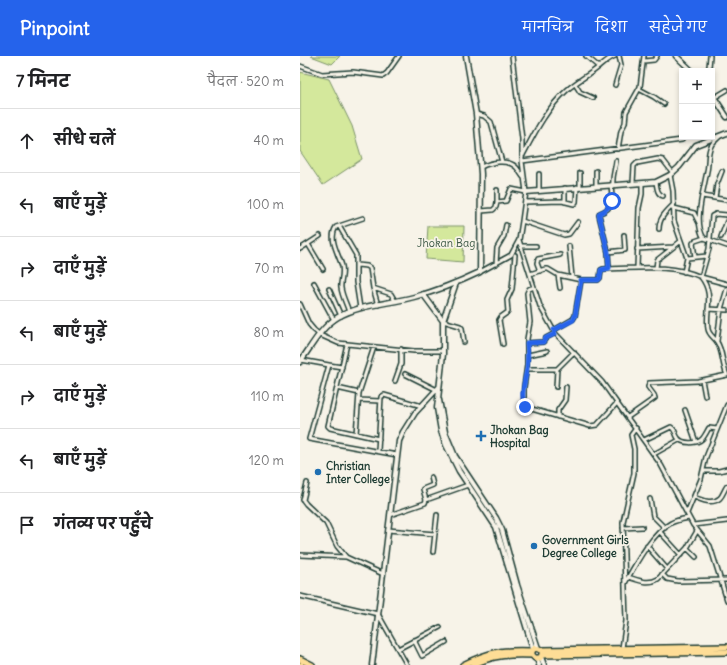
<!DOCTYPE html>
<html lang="hi">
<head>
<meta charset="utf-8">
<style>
	:root { --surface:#fff; --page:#f6f6f6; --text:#202124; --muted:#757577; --line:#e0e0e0; --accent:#2563eb }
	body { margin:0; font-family:Delius,"Playpen Sans Deva",sans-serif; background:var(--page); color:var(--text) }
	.controls { position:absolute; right:12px; top:12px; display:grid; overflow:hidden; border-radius:0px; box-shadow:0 2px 6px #0003 }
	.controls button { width:36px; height:36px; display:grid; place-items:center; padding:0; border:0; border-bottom:1px solid var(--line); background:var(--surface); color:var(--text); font:20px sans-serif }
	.stop { position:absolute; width:12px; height:12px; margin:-9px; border:3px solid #2563eb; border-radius:50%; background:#fff }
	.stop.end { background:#2563eb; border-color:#fff; box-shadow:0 1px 4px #0008 }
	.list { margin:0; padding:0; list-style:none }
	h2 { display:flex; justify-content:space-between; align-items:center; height:52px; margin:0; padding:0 16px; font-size:17px }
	h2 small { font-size:13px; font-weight:400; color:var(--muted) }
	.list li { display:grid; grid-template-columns:26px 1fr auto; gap:12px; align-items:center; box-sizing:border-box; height:64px; padding:0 16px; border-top:1px solid var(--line) }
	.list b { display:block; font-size:15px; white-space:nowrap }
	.list em { font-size:13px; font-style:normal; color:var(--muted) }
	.icon { flex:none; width:22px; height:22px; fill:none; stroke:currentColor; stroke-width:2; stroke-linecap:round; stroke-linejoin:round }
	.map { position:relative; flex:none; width:427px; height:609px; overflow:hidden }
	header { display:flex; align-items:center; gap:24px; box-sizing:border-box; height:56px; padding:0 20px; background:var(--accent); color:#fff }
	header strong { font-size:19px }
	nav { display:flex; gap:22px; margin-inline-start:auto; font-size:14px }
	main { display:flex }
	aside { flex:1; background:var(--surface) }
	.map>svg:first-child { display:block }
	.green { fill:#d4e89c; stroke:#7a9268 }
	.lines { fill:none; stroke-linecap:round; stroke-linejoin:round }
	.minor-casing { stroke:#1f3d34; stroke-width:6 }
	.tertiary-casing { stroke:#1f3d34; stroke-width:7 }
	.primary-casing { stroke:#1f3d34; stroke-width:8 }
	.minor { stroke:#f7f3e8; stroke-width:3 }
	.tertiary { stroke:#f7f3e8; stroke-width:4 }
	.primary { stroke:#fedd96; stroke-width:5 }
	.route { stroke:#2563eb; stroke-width:5 }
	.poi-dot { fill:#1f6fb2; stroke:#f7f3e8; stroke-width:1.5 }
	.labels { text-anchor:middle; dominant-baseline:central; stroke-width:3.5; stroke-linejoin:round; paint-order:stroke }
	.park-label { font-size:11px; fill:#3a5744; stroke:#f7f3e8 }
	.poi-label { font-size:11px; font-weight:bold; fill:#1f3d34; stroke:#f7f3e8; text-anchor:start }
</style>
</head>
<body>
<header>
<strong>Pinpoint</strong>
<nav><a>मानचित्र</a><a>दिशा</a><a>सहेजे गए</a></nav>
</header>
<main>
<aside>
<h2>7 मिनट<small>पैदल · 520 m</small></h2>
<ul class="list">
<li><svg class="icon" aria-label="ahead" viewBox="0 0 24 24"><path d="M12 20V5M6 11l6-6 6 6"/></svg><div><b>सीधे चलें</b></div><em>40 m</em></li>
<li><svg class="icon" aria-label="left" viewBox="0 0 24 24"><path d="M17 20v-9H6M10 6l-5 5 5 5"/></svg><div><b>बाएँ मुड़ें</b></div><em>100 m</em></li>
<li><svg class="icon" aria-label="right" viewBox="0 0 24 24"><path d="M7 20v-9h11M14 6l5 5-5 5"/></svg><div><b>दाएँ मुड़ें</b></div><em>70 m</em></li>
<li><svg class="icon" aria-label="left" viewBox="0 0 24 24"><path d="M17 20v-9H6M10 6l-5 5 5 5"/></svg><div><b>बाएँ मुड़ें</b></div><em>80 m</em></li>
<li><svg class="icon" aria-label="right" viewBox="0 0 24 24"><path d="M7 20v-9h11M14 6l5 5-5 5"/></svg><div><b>दाएँ मुड़ें</b></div><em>110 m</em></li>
<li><svg class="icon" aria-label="left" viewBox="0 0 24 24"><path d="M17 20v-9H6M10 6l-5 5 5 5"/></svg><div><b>बाएँ मुड़ें</b></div><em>120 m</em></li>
<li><svg class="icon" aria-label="arrive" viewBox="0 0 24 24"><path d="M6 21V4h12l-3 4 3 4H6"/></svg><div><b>गंतव्य पर पहुँचे</b></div></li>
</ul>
</aside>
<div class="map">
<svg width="427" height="609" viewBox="0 0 427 609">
	<rect width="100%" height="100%" fill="#f7f3e8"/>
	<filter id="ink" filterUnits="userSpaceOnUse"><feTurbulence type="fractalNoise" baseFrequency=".025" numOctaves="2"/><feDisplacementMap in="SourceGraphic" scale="8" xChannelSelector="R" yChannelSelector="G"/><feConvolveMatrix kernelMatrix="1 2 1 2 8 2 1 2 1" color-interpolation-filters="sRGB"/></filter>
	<g filter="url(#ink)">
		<path class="green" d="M11,0H40L32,8Z
			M0,16L29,23L52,70L62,103L23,129L0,95Z
			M128,170H164L163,206L126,203Z"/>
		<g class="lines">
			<defs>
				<path id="minor" d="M286,0L299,11
					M344,5L354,4L357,0
					M0,10L22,18L53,16L83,20L87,17L99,0
					M406,15L409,11L410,0
					M275,28L280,36L293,42
					M315,29L321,9L319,0
					M339,33L354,41L364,48
					M412,43L427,34
					M176,58L184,60L191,66L202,106
					M419,81C416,84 412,87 411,90C407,97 409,108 407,115C404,133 393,167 404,182L427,190
					M318,93L321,75L325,67L326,56L340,31L344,0
					M223,99C235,76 247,52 267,34C275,27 285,21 295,14C302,9 307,3 315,0
					M222,105L382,84
					M181,111C191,106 207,103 216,111C219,114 221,119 224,122
					M280,117V131
					M370,119L373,135L374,165L387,202L384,216
					M356,126C357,132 357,138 363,140
					M333,127L334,110L337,107L358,103L363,104L373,117
					M313,129C312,120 315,114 316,105
					M296,130V115
					M265,132V146
					M197,134V146
					M239,134V118
					M402,140L427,144
					M415,142L417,128L422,115
					M225,146L262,145L274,148L276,146L277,131
					M374,152L394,157L399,167
					M181,155L193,154L196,151L197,146L206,145L211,133L226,136
					M427,159L416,158L412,160L409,193L401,221L427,228
					M222,165L264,179L269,178L278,166
					M39,170L56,199V226L60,252
					M359,173C359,162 366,156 374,148
					M421,181L427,165
					M219,184L240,250L255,277L302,326L361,409L393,469L410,490L427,544
					M8,188L23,213
					M221,190H236
					M269,190L272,221
					M0,193L20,180
					M337,193L373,191
					M308,196L325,194L324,179
					M395,201L393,187L395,185L404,182
					M387,202L407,200
					M196,208L197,192L204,180L206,169
					M57,209L67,210L70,212L73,232L78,249
					M337,212L339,152L342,138V127
					M356,212L357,204L381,185
					M309,213L308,196L299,159L300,157C315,152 312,142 311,129
					M240,215L237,207L238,203L260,199
					M180,216L211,199L219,184L222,165L226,136L222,105V83L212,0
					M230,218L245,213H248L258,219L281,224
					M258,219L260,232
					M14,227L34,264
					M234,231L229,233L227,237L230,266L227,283V309L224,331V346L225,351L290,370L297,369L317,347
					M73,232L91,238L95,245
					M29,233L41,260
					M0,248L9,268L14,274L20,279L38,287L114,295H143
					M408,253L427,254
					M49,256C47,249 42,240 41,232C40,225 44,219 42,210C39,199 28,183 36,171L63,162
					M143,265L160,270L162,272L164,286
					M254,274L273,263L275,260L281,224H298L300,222L301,214L303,213C336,213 370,207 401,221C415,239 405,254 408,273C409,279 414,281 417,286C423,295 422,309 427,319L398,325L349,327L348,331L354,339L355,342L328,361
					M417,285L421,253L427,233
					M227,287L243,286L246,282L255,277
					M47,288L28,370L30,372L79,383
					M203,288L199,264L201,261L208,256L207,244L212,233L215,199
					M228,299L247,295
					M1,304L29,309L9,383L97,399
					M29,309L42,311
					M227,313H257
					M105,318L137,334
					M402,324L405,340
					M95,325L101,308V293
					M256,331L257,313L274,296
					M37,332L59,337L56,378
					M59,337L74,291
					M59,344L80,345
					M385,354L396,386
					M258,361V354L265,344L266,331
					M344,384L371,371C376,374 375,378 378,382C382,388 397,388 402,383C405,380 407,375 409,372L417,373
					M78,395L81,341L84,339L122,350
					M354,398L379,384
					M403,415H419L427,413
					M7,427L3,444L6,448L26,467L37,490L46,501L83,518
					M394,441C401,444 412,449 420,442C423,439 424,434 427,430
					M350,443L353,460L365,472
					M126,444L168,429
					M387,457L401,423L406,401L427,349
					M90,459L125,447L126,444L123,433L133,429L131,421
					M393,469L427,465
					M323,472L342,471
					M88,474L135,478
					M360,476L381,499
					M347,490L367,513
					M387,492L396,501
					M133,496L137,459
					M0,499L46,501
					M362,518L367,523L378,525L427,524
					M328,521C338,524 348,529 358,523L387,492L397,475
					M325,527C335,509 352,477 371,467C376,464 383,463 389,462
					M0,540L78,558L107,609
					M114,584L122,600L146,586
					M322,592L326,565L323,466L334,417V393L331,379L336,372
					M98,593L140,571"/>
				<path id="tertiary" d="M376,0L392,15
					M412,38L427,61
					M226,136L356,126L370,119L379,111L396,89L427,77
					M156,227L143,265V298L137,352L141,375L146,389L159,415L196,471L233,593
					M123,238L143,265
					M0,306C11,291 21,271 38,261C61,248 89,248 114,241C137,235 159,226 180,216L181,118L176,58L166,0
					M139,344L145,376L155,400L196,462L202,474L217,529L238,592
					M241,601L244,609
					M237,603L239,609
					M72,609L99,385L103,376L115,357L139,331"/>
				<path id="primary" d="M242,594L427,591
					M242,599L427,596
					M0,603L12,609
					M0,609H1
					M163,609C191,595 202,594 232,595L235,592L242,594V599L240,602H235L232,599V595
					M173,609C192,599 211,598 232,599"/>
			</defs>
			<use href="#minor" class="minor-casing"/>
			<use href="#tertiary" class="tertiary-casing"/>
			<use href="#primary" class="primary-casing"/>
			<use href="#minor" class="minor"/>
			<use href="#tertiary" class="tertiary"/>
			<use href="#primary" class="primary"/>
		</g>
	</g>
	<g class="lines" filter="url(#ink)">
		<path class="route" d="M225,351C220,339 225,325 227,313C228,304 228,295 227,287L243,286L246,282L255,278L254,274L273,264L275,260L281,224H298L300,222L301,214L309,212L308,196L299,159L300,157C306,154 309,152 312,145"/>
	</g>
	<g class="poi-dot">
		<path d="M179 374h4v4h4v4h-4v4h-4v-4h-4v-4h4z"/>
		<circle cx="18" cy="416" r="4"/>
		<circle cx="234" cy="490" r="4"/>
	</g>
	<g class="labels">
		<g class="park-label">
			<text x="146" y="187">Jhokan Bag</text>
		</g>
		<g class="poi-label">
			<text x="190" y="374">Jhokan Bag<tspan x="190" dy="13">Hospital</tspan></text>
			<text x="26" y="410">Christian<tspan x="26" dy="13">Inter College</tspan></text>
			<text x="242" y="484">Government Girls<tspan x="242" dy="13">Degree College</tspan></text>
		</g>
	</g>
</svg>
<div class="controls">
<button>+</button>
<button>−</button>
</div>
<div class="stop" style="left:312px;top:145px"></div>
<div class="stop end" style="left:225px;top:351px"></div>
</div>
</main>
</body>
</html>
